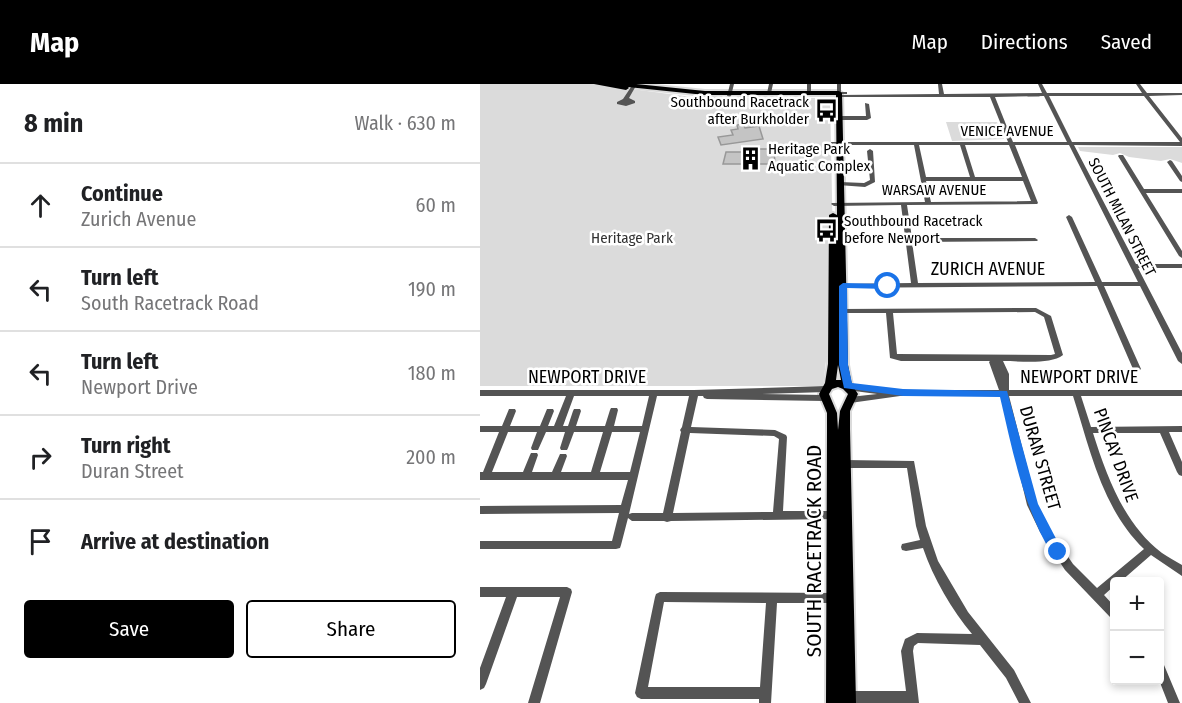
<!DOCTYPE html>
<html lang="en">
<head>
<meta charset="utf-8">
<style>
	:root { --surface:#fff; --page:#f2f2f2; --text:#202124; --muted:#757577; --line:#e0e0e0; --accent:#000 }
	body { margin:0; font-family:"Fira Sans Condensed",sans-serif; background:var(--page); color:var(--text) }
	.controls { position:absolute; right:18px; bottom:18px; display:grid; overflow:hidden; border-radius:6px; box-shadow:0 3px 9px #0003 }
	.controls button { width:54px; height:54px; display:grid; place-items:center; padding:0; border:0; border-bottom:2px solid var(--line); background:var(--surface); color:var(--text); font:30px sans-serif }
	.stop { position:absolute; width:18px; height:18px; margin:-14px; border:4px solid #1a73e8; border-radius:50%; background:#fff }
	.stop.end { background:#1a73e8; border-color:#fff; box-shadow:0 2px 6px #0008 }
	.list { margin:0; padding:0; list-style:none }
	h2 { display:flex; justify-content:space-between; align-items:center; height:78px; margin:0; padding:0 24px; font-size:26px }
	h2 small { font-size:20px; font-weight:400; color:var(--muted) }
	.list li { display:grid; grid-template-columns:39px 1fr auto; gap:18px; align-items:center; box-sizing:border-box; height:84px; padding:0 24px; border-top:2px solid var(--line) }
	.list b { display:block; font-size:22px; white-space:nowrap }
	.list p { margin:0; font-size:20px; white-space:nowrap; color:var(--muted) }
	.list em { font-size:20px; font-style:normal; color:var(--muted) }
	.actions { display:flex; gap:12px; padding:18px 24px }
	.actions a { flex:1; padding:14px 0; border:2px solid var(--accent); border-radius:6px; text-align:center; font-size:21px; color:var(--accent) }
	.actions .main { background:var(--accent); color:#fff }
	.icon { flex:none; width:33px; height:33px; fill:none; stroke:currentColor; stroke-width:2; stroke-linecap:round; stroke-linejoin:round }
	.map { position:relative; flex:none; width:702px; height:619px; overflow:hidden }
	header { display:flex; align-items:center; gap:36px; box-sizing:border-box; height:84px; padding:0 30px; background:var(--accent); color:#fff }
	header strong { font-size:28px }
	nav { display:flex; gap:33px; margin-inline-start:auto; font-size:21px }
	main { display:flex }
	aside { flex:1; background:var(--surface) }
	.map>svg:first-child { display:block }
	.green { fill:#dbdbdb }
	.lines { fill:none; stroke-linecap:round; stroke-linejoin:round }
	.stream { stroke:#a2a2a2; stroke-width:1.5 }
	.building { fill:#c4c4c4; stroke:#989898; stroke-width:1.5 }
	.major-casing { stroke:#dbdbdb; stroke-width:4 }
	.minor { fill:#545454; fill-rule:evenodd }
	.major { fill:#000; fill-rule:evenodd }
	.route { fill:#1a73e8 }
	.labels { text-anchor:middle; dominant-baseline:central; stroke-width:5; stroke-linejoin:round; paint-order:stroke }
	.far-poi-label { font-size:15px; fill:#000; stroke:#fff; text-anchor:start }
	.far-street-label { font-size:15px; fill:#000; stroke:#fff }
	.far-park-label { font-size:15px; fill:#323232; stroke:#fff }
	.street-label { font-size:18px; fill:#000; stroke:#fff }
	.near-street-label { font-size:21px; fill:#000; stroke:#fff }
</style>
</head>
<body>
<header>
<strong>Map</strong>
<nav><a>Map</a><a>Directions</a><a>Saved</a></nav>
</header>
<main>
<aside>
<h2>8 min<small>Walk · 630 m</small></h2>
<ul class="list">
<li><svg class="icon" aria-label="ahead" viewBox="0 0 24 24"><path d="M12 20V5M6 11l6-6 6 6"/></svg><div><b>Continue</b><p>Zurich Avenue</p></div><em>60 m</em></li>
<li><svg class="icon" aria-label="left" viewBox="0 0 24 24"><path d="M17 20v-9H6M10 6l-5 5 5 5"/></svg><div><b>Turn left</b><p>South Racetrack Road</p></div><em>190 m</em></li>
<li><svg class="icon" aria-label="left" viewBox="0 0 24 24"><path d="M17 20v-9H6M10 6l-5 5 5 5"/></svg><div><b>Turn left</b><p>Newport Drive</p></div><em>180 m</em></li>
<li><svg class="icon" aria-label="right" viewBox="0 0 24 24"><path d="M7 20v-9h11M14 6l5 5-5 5"/></svg><div><b>Turn right</b><p>Duran Street</p></div><em>200 m</em></li>
<li><svg class="icon" aria-label="arrive" viewBox="0 0 24 24"><path d="M6 21V4h12l-3 4 3 4H6"/></svg><div><b>Arrive at destination</b></div></li>
</ul>
<div class="actions"><a class="main">Save</a><a>Share</a></div>
</aside>
<div class="map">
<svg width="702" height="619" viewBox="0 0 702 619">
	<rect width="100%" height="100%" fill="#fff"/>
	<path class="green" d="M0,0H114L212,13L350,14L354,210L343,302H0Z
		M466,38H517L524,55L472,57Z
		M598,63H702V79L690,75L681,77L649,73L640,69L633,71L600,67Z"/>
	<g class="lines">
		<path class="stream" d="M548,12H559"/>
	</g>
	<path class="building" d="M263,40L265,44L279,42L283,55L241,61L238,53L253,51L251,46L258,45L257,41Z
		M277,65H294L295,80H243L246,68H277Z"/>
	<g class="lines">
		<defs>
			<path id="major" d="M114,0H156L225,7H359L362,9L368,281L372,301L378,310L370,327V345L376,619H346L347,346V329L339,310L345,299L348,280L349,131L353,129L357,131L356,11H225L148,3L149,4L146,6ZM358,281L361,296H356ZM358,303L363,305L368,310L360,327L358,346L357,329L349,310L352,305Z"/>
		</defs>
		<use href="#major" class="major-casing"/>
		<path class="minor" d="M153,0H157L149,14L155,17V19L146,22L137,20V18L143,15Z
			M250,0H254L251,12L249,13L247,12Z
			M289,0H293L291,9L289,10L287,9Z
			M327,0H331V10L327,9Z
			M357,0H361V8H367V10H357Z
			M458,0H462L464,10L562,9L558,0H562L567,9H662L656,0H660L667,9H702V11L669,12L702,54V62L594,61L656,180H702V184H658L702,269V280L698,277L660,202H624L661,285L657,288L653,285L617,202L355,204L354,202L357,200L431,199L421,121L354,122L351,120L352,119L445,118L434,61H353L351,60V58H528L510,13H359L357,12L359,11L459,10ZM564,12L587,58H533L515,13ZM569,12H664L700,58H592ZM439,61H480L490,93H446ZM485,61H529L542,93H495ZM535,61H589L658,198H622L592,133L589,131L586,133L615,198L438,199L432,158L557,157L558,156L555,154H432L427,121L557,120L558,119ZM446,97H543L551,117L451,118Z
			M385,19L389,20L391,34L387,36H359L356,34L359,32H386Z
			M390,65L393,67L395,98L385,103L358,101L357,100L360,98L384,99L390,96L387,67Z
			M639,71H643L664,105H702V109H666L702,167V174L699,172L638,72Z
			M690,76L692,77L702,92V98L700,97L687,78Z
			M556,224L571,232L583,271C570,281 540,277 523,277L529,290V306H702V312H601L611,343L702,342V348H689L702,378V392L699,391L697,388L680,349H613C627,393 644,440 682,469C688,473 695,477 702,481V492L671,471L640,498H634V502L624,511L634,522V534L630,533L585,486L560,448L547,421L521,312H420L370,319L366,316L370,313L397,310L367,306L366,304L367,302L370,301L423,306H519L509,278L510,277H421L410,274L406,229H360L359,227L360,225ZM555,228L564,233L575,270L571,271L417,270L413,229ZM529,312H593C610,365 622,425 664,465L617,504L593,480L567,442L557,421Z
			M346,302L350,305L346,308L281,310L345,311L349,314L345,317L227,315L224,314L223,312H218L211,343L295,346L306,351L307,353L303,427H356L359,428L361,431L359,434L356,435L191,437L187,438L184,437H152L148,434L141,461L140,464L136,465H0V457H132L139,429L0,430V422L141,421L148,396H0V388H3L19,348H0V342H22L29,325H35L36,327L30,342H60L67,325H73L74,327L68,342H74L86,312H0V306H214ZM94,312H169L162,342H134L138,326L137,324H131L130,326L125,342H96L101,327L100,325H94L93,327L88,342H83ZM177,312H209L202,343L200,346L201,348L183,429H152L149,430ZM28,348H57L51,364L52,366H58L66,348H85L80,364L81,366H87L88,364L94,348H123L111,388H81L87,372L86,370H80L72,388H52L58,371L57,369H51L50,371L43,388H12ZM132,348H160L150,388H120ZM210,349L294,352L299,355L293,428L193,429Z
			M364,376L434,377L446,442L458,477L488,528L534,586L551,619H539L526,594L500,561L438,559L434,562L433,567L439,619H366L362,617L360,613L362,609L366,607H426L421,567L425,555L437,549L492,550C472,526 453,494 443,464L426,467L422,466L421,463L422,460L440,456L436,442L427,384H364L361,383L359,380L361,377Z
			M0,503H87L91,505L92,508L60,619H48L80,513H37L6,600L4,604L0,606V584L26,513H0Z
			M180,508L354,509L358,511L359,514L358,517L354,519H297L291,619H279V615H161L157,613L155,609L175,513L176,510ZM184,518L286,519L280,603H168Z
			M680,579L684,581L700,619H688L679,596Z"/>
		<use href="#major" class="major"/>
	</g>
	<path class="route" d="M363,199L408,200L413,202L408,205L367,204L368,281L372,299L423,305L527,307L558,420L583,468L582,472H573C543,423 533,368 520,313L423,312L364,304L359,281V202Z"/>
	<defs>
		<symbol id="bus-bare" viewBox="-9 -9 18 18"><path d="M-5-6H5V4H4V6H2V4H-2V6H-4V4H-5ZM-3.5-4V0h7V-4ZM-3.5 1.2v1.5H-2V1.2ZM2 1.2v1.5H3.5V1.2Z" fill="#000" stroke="#fff" stroke-width="2.5" paint-order="stroke"/></symbol>
		<symbol id="building-bare" viewBox="-9 -9 18 18"><path d="M-4-6H4V6H1V3H-1V6H-4ZM-2.5-4.3h1.7v1.8h-1.7ZM.8-4.3h1.7v1.8H.8ZM-2.5-1h1.7V.8h-1.7ZM.8-1h1.7V.8H.8Z" fill="#000" stroke="#fff" stroke-width="2.5" paint-order="stroke"/></symbol>
	</defs>
	<g fill-rule="evenodd">
		<use href="#bus-bare" x="330" y="10" width="33" height="33"/>
		<use href="#building-bare" x="254" y="58" width="33" height="33"/>
		<use href="#bus-bare" x="330" y="130" width="33" height="33"/>
	</g>
	<g class="labels">
		<g class="far-poi-label">
			<text x="329" y="18" text-anchor="end">Southbound Racetrack<tspan x="329" dy="17">after Burkholder</tspan></text>
			<text x="288" y="65">Heritage Park<tspan x="288" dy="17">Aquatic Complex</tspan></text>
			<text x="364" y="137">Southbound Racetrack<tspan x="364" dy="17">before Newport</tspan></text>
		</g>
		<g class="far-street-label">
			<text x="527" y="47">VENICE AVENUE</text>
			<text x="454" y="106">WARSAW AVENUE</text>
			<text transform="translate(642 133) rotate(63)">SOUTH MILAN STREET</text>
		</g>
		<g class="far-park-label">
			<text x="152" y="154">Heritage Park</text>
		</g>
		<g class="street-label">
			<text x="508" y="185">ZURICH AVENUE</text>
			<text x="107" y="293">NEWPORT DRIVE</text>
			<text x="599" y="293">NEWPORT DRIVE</text>
			<text transform="translate(636 371) rotate(70)">PINCAY DRIVE</text>
			<text transform="translate(560 374) rotate(74)">DURAN STREET</text>
		</g>
		<g class="near-street-label">
			<text transform="translate(334 467) rotate(-90)">SOUTH RACETRACK ROAD</text>
		</g>
	</g>
</svg>
<div class="controls">
<button>+</button>
<button>−</button>
</div>
<div class="stop" style="left:408px;top:202px"></div>
<div class="stop end" style="left:578px;top:468px"></div>
</div>
</main>
</body>
</html>
